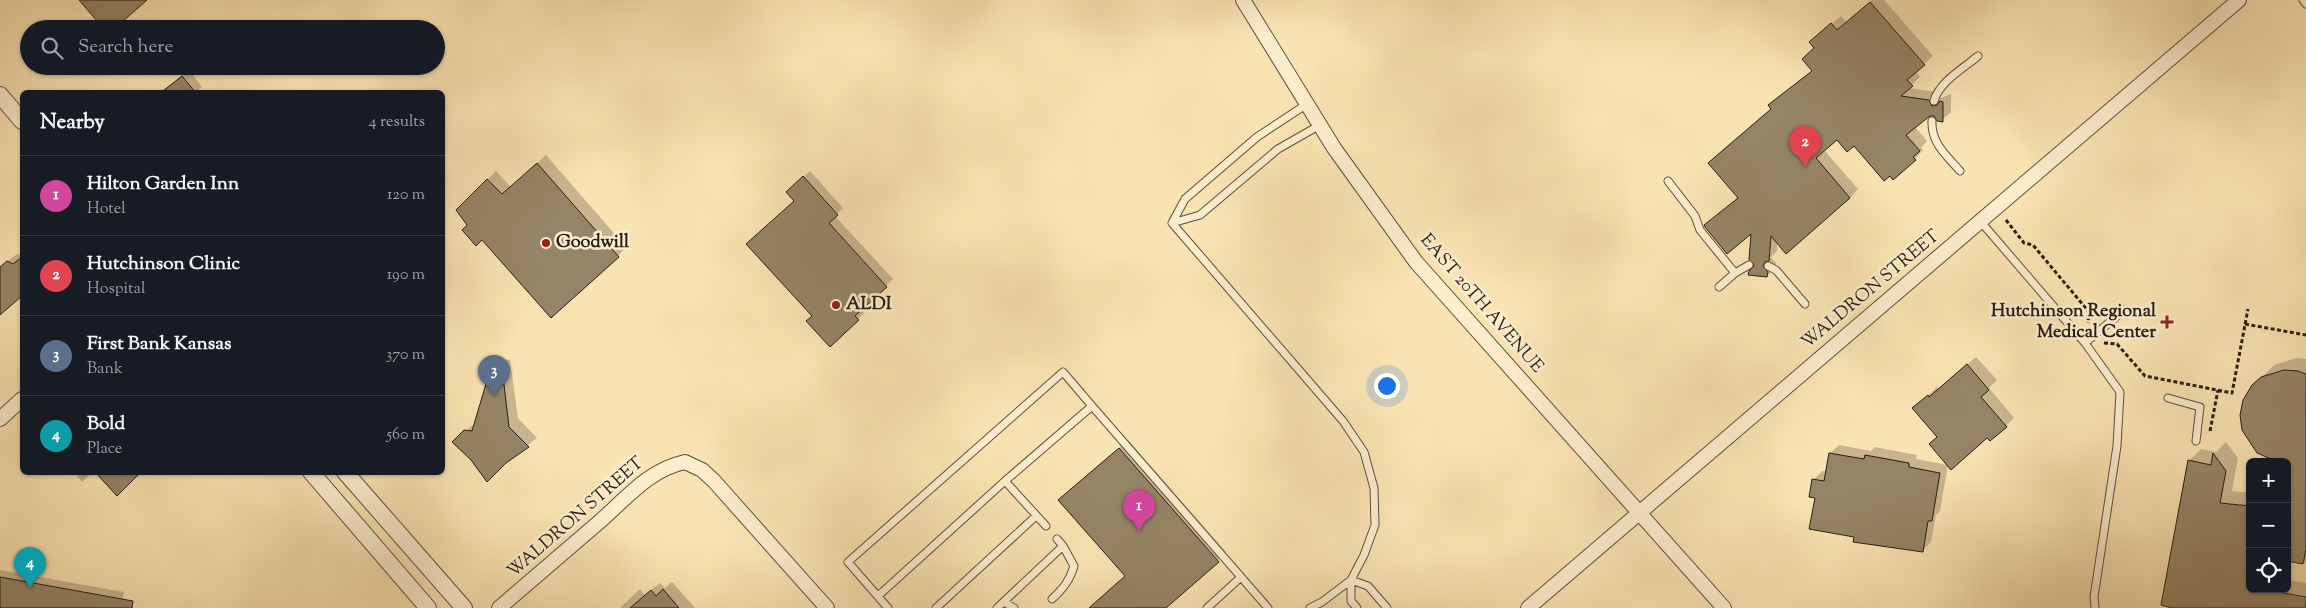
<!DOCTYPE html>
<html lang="en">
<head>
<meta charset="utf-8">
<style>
	:root { --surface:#171b24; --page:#242831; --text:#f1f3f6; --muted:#9ea1a6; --line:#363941; --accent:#d93025 }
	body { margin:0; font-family:"Sorts Mill Goudy",serif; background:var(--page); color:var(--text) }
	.controls { position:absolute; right:15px; bottom:15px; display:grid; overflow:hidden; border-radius:8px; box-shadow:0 1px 4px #0004 }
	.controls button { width:45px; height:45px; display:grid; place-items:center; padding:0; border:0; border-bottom:1px solid var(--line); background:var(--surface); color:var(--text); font:25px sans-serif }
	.you { position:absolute; left:1386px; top:385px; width:18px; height:18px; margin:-12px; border:4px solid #fff; border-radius:50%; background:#1a73e8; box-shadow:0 0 0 8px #1a73e833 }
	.badge { display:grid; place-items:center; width:32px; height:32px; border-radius:50%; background:var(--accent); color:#fff; font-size:16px; font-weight:700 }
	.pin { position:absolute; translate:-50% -41px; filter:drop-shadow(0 1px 2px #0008) }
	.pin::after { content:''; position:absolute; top:26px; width:18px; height:15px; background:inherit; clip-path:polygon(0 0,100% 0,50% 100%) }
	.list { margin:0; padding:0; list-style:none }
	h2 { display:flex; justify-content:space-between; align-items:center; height:65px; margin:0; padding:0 20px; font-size:21px }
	h2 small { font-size:16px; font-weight:400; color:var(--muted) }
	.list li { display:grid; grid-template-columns:32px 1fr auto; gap:15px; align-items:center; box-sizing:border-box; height:80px; padding:0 20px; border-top:1px solid var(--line) }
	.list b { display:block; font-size:19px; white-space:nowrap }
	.list p { margin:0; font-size:16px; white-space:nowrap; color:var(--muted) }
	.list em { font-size:16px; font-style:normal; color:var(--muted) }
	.icon { flex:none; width:28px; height:28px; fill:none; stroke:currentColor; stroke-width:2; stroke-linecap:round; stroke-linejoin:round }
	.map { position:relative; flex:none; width:2306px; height:608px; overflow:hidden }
	.search { position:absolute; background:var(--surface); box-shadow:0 1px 4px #0004; left:20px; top:20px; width:425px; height:55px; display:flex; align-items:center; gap:12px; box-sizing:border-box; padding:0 18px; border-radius:28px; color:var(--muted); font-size:19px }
	.panel { position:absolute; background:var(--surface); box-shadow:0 1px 4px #0004; left:20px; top:90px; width:425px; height:385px; border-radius:8px }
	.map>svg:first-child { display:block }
	.shadow { fill:#0003 }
	.building { fill:#958466; stroke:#271e13 }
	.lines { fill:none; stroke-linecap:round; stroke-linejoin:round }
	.service-casing { stroke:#5c4f3b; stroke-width:9 }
	.minor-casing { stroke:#5c4f3b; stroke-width:16 }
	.tertiary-casing { stroke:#5c4f3b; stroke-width:18 }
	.path { stroke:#271e13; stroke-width:3; stroke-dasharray:4 2.5; stroke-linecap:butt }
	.service { stroke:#fcedcd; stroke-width:7 }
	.minor { stroke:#fcedcd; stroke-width:14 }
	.tertiary { stroke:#fcedcd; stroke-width:16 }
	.poi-dot { fill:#8f2418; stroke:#fcedcd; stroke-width:2 }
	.labels { text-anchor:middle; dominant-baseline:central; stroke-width:5; stroke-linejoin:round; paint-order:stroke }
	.poi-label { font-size:18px; font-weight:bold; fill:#271e13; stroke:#fcedcd; text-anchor:start }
	.street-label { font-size:18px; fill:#271e13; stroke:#fcedcd }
</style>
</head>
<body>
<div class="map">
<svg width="2306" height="608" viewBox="0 0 2306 608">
	<rect width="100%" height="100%" fill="#fae3b2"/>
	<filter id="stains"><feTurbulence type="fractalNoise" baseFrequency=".004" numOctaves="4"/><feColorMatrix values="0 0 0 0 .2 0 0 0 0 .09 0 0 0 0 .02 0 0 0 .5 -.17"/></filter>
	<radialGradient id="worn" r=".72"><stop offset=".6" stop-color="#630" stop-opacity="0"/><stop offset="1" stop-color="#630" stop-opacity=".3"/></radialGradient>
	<path class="shadow" d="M1872,0H1884L1933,56L1916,71L1920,77L1908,88L1937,92L1941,98L1951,94V112L1942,120L1935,115H1929L1915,127L1927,141L1921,148L1923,150L1915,159L1854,145L1837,138L1824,150L1858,189L1850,198L1777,242V251L1771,257L1776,263L1775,267L1767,276L1756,266L1753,231L1705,226L1739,197L1710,163L1772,108L1770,105L1779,97L1813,70L1815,48L1820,34L1841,16L1846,22Z
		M189,70L202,87L196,92H160Z
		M546,155L626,247L618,256L469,225L457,210L496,171L511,187Z
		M810,171L843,208L835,216L893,279L861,309L864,313L858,319L813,316L794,186Z
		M17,254L22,256V295L0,313V267Z
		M1976,357L1997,380L1989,388L2014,418L2006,426L1988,436L1948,465L1940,511L1936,515L1931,542L1922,551L1855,541V536L1816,497L1813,480L1822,471L1827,472L1830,453L1839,445L1871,451L1875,447L1917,455L1916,459L1948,465L1923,400L1937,387L1939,389Z
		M2297,358L2306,359V563L2287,560V462H2273L2274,460L2258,452L2243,430L2253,386L2274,365Z
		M501,359L510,360L518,418L537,438L506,462L472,459L453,442L476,422L492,367Z
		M1128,440L1226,552L1166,608H1089L1126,576L1069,492Z
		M2226,442L2238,458L2232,491L2250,493V589H2287V580L2306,583V608H2174L2189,461L2201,449L2216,452Z
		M74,472H93L82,482Z
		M0,570L124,592L121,608H0Z
		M672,582L695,608H620L640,589L645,595L660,583L665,588Z"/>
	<path class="building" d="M79,0H147L114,29H104Z
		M1870,2L1925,65L1907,80L1913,86L1901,96L1929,100L1932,106L1937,105L1940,101L1943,102V122L1937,121L1934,116H1930L1906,135L1920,151L1913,157L1916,160L1893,180L1890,176L1884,181L1854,146L1847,152L1837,140L1816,158L1850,198L1786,254L1771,236L1769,261L1765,262L1763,266L1768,272L1767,277L1748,275L1749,271L1754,266L1749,260L1751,234L1727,254L1705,227L1704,225L1738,198L1708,163L1771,109L1768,105L1812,71L1802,59L1814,48L1809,42L1831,23L1837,30Z
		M182,76L195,92H162Z
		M537,163L619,257L551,318L482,240L476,246L462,230L467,225L456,210L487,179L502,194Z
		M803,176L838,215L829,223L887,287L855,316L859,320L830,347L806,321L812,316L746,244L794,201L786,192Z
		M22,257V296L0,315V267L7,261L13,264Z
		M1967,364L1989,390L1981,397L2007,427L1990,441L1987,438L1951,470L1929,444L1937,437L1912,408L1928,395L1929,397Z
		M491,367L502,368L509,427L529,447L506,463L487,482L471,460L452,442L464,430L472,431Z
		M2284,370L2298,371L2306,374V549L2303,564L2287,561V462H2278L2257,453L2242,430L2240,415L2243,400L2252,385L2261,377Z
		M1119,448L1219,562L1166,608H1089L1125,576L1058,500Z
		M1829,453L1864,459L1865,455L1909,463V467L1940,473L1932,521H1928L1923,552L1853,542L1854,537L1809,529L1815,498L1809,497L1812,479L1824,481Z
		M2213,453L2226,471L2220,503L2250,506V589H2262L2306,597V608H2172L2161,605L2188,460L2211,465Z
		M95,472H141L117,496Z
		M0,577L133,601L132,608H0Z
		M663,589L679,608H630L651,590L656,596Z"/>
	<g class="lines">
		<defs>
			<path id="service" d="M2303,0L2306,4
				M1934,101C1939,82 1964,68 1978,56
				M1307,104L1257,137L1185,199L1172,223L1200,215L1278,149L1320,125
				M1932,121C1931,143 1946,155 1960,171
				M1668,181L1695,216L1700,230L1735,273
				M1981,222L2085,343L2120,392L2117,446L2094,597L2095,608
				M1172,223L1343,421L1364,452L1374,488L1375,525L1364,555L1351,580L1322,602L1310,608
				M1768,266L1776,270L1805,304
				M1719,287L1735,273L1749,265
				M2085,343L2124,310
				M2168,398L2200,407L2196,441
				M1046,526L1005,481L1092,406L1268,608
				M878,596L1005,481
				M1052,599C1063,589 1070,580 1074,566L1063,546
				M1004,602L1014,608
				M888,608L848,562L1063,372L1092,406
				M936,608L1036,516
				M997,608L1063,546L1057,539
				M1207,608L1241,577
				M1357,608L1351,601V580L1368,586L1387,608"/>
			<path id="minor" d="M1243,0L1334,148L1416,262L1724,608
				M0,419L22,399
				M499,608C532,580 565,551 598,523C626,499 648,470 685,462L702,470L714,481L827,608
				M1528,608L2239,0"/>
			<path id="tertiary" d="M0,95L22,121
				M311,472L428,608
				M345,472L464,608"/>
		</defs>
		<use href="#service" class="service-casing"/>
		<use href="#minor" class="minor-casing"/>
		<use href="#tertiary" class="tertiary-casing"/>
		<path class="path" d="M2006,220L2024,243L2033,245L2089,312L2088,323
			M2245,324L2306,335
			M2104,343L2117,344L2145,376L2232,393L2248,309
			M2210,431L2218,390"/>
		<use href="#service" class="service"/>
		<use href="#minor" class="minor"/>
		<use href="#tertiary" class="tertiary"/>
	</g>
	<g class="poi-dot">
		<circle cx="546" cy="243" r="5"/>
		<circle cx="836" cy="305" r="5"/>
		<path d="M2164.5 314.5h5v5h5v5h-5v5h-5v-5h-5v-5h5z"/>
	</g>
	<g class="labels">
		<g class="poi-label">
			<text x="556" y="243">Goodwill</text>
			<text x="846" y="305">ALDI</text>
			<text x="2156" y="312" text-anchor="end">Hutchinson Regional<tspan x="2156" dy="21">Medical Center</tspan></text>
		</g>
		<g class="street-label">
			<text transform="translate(1871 290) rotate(-40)">WALDRON STREET</text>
			<text transform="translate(1481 304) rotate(49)">EAST 20TH AVENUE</text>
			<text transform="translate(576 518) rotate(-41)">WALDRON STREET</text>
		</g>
	</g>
	<rect width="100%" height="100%" filter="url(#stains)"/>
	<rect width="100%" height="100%" fill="url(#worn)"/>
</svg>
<div class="controls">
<button>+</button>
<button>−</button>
<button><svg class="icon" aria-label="locate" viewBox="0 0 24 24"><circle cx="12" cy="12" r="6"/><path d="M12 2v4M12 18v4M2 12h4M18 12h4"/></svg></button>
</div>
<div class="you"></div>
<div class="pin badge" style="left:1139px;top:531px;background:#d1479c">1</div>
<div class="pin badge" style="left:1805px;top:167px;background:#e0444e">2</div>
<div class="pin badge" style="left:494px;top:396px;background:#5c6f8a">3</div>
<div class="pin badge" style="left:30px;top:588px;background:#0f9aa8">4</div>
<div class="search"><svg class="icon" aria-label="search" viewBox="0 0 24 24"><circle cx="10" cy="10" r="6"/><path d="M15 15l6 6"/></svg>Search here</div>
<section class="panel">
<h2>Nearby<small>4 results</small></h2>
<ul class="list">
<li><span class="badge" style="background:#d1479c">1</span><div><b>Hilton Garden Inn</b><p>Hotel</p></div><em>120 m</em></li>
<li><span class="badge" style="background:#e0444e">2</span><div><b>Hutchinson Clinic</b><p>Hospital</p></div><em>190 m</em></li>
<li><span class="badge" style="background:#5c6f8a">3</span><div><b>First Bank Kansas</b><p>Bank</p></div><em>370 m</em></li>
<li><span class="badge" style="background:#0f9aa8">4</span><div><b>Bold</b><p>Place</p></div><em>560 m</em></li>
</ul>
</section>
</div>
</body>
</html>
